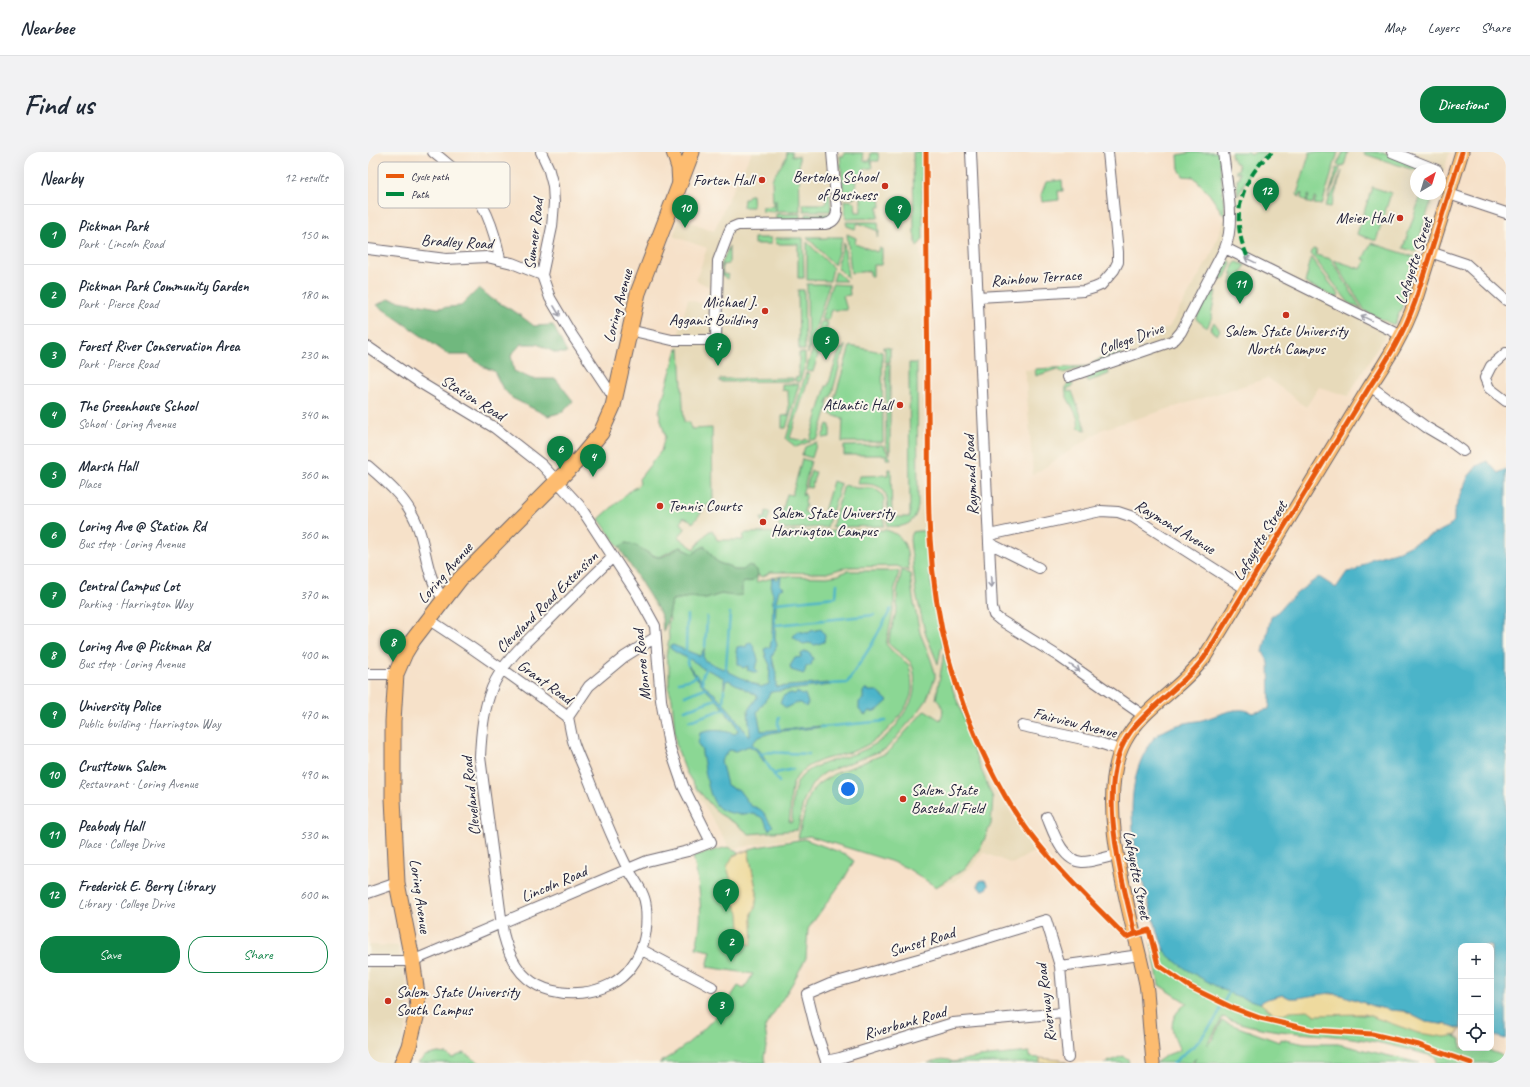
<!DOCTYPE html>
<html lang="en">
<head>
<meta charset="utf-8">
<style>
	:root { --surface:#fff; --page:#f2f2f3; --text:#1f2937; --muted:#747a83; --line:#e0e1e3; --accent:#0b8043 }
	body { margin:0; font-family:Caveat,sans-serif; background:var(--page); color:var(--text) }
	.controls { position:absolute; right:12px; bottom:12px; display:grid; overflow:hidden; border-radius:8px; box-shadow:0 4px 16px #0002 }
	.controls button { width:36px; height:36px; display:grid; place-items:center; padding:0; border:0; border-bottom:1px solid var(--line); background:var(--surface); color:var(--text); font:20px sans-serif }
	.compass { position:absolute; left:1042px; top:12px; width:36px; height:36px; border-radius:50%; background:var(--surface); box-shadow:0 4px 16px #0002; rotate:38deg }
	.you { position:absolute; left:480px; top:637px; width:14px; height:14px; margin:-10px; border:3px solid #fff; border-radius:50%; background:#1a73e8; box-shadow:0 0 0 6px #1a73e833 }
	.badge { display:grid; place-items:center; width:26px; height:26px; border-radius:50%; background:var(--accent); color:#fff; font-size:13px; font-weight:700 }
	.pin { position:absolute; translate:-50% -33px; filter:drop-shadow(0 1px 2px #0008) }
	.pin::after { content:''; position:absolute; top:21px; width:14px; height:12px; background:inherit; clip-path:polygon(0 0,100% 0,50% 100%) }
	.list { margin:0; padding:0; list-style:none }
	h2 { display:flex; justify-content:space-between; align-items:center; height:52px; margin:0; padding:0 16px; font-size:17px }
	h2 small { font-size:13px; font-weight:400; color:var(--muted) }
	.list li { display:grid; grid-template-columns:26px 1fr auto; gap:12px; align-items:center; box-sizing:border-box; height:60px; padding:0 16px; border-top:1px solid var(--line) }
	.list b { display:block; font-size:15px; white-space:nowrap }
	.list p { margin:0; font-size:13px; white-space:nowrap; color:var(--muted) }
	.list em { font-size:13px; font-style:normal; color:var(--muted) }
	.actions { display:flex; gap:8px; padding:12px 16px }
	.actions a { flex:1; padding:9px 0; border:1px solid var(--accent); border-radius:16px; text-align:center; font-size:14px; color:var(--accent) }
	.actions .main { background:var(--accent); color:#fff }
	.icon { flex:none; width:22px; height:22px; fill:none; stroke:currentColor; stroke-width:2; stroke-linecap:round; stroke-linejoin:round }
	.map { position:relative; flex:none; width:1138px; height:911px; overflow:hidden; border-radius:16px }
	header { display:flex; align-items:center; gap:24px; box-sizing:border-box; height:56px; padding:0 20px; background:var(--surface); border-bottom:1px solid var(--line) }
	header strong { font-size:19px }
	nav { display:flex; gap:22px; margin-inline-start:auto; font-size:14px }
	.intro { display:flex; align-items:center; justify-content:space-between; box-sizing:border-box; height:96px; padding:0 24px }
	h1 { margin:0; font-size:28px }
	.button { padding:10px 18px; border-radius:16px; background:var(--accent); color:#fff; font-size:14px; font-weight:700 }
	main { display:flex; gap:24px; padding:0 24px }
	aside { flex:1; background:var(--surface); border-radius:16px; box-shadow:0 4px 16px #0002 }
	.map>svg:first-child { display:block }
	.built { fill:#e7daba }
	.green { fill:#8bd794; stroke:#567c68 }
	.forest { fill:#70b87e; stroke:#496d5c }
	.sand { fill:#eeda9e; stroke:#887e6c }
	.water { fill:#4bb4c9; stroke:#366b82 }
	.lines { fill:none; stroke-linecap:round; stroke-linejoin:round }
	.stream { stroke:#4bb4c9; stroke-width:2.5 }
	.minor-casing { stroke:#6c656d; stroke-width:12 }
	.major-casing { stroke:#6c656d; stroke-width:15 }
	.highway-casing { stroke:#6c656d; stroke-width:17 }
	.minor { stroke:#fff; stroke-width:10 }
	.major { stroke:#fdbc6f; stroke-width:13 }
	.highway { stroke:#fdbc6f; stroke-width:15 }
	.quiet { stroke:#00873e; stroke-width:4; stroke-dasharray:8 4; stroke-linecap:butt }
	.cycleway-casing { stroke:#fbf7ec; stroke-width:8 }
	.cycleway { stroke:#e8590c; stroke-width:5 }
	.oneway { stroke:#9c9ca7 }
	.poi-dot { fill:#c8321e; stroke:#fbf7ec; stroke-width:1.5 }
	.labels { text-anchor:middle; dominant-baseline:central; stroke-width:4; stroke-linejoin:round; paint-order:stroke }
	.poi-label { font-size:16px; fill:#22223b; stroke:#fbf7ec; text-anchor:end }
	.street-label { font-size:16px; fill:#22223b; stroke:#fbf7ec }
	.key { fill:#fbf7ec; stroke:#bab7b7; stroke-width:1 }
	.key-label { font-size:11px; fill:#22223b }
</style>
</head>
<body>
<header>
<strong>Nearbee</strong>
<nav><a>Map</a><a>Layers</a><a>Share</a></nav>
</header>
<div class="intro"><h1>Find us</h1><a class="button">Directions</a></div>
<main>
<aside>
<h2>Nearby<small>12 results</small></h2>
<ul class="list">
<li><span class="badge">1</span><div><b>Pickman Park</b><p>Park · Lincoln Road</p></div><em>150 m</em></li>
<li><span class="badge">2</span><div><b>Pickman Park Community Garden</b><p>Park · Pierce Road</p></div><em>180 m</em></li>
<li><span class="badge">3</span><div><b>Forest River Conservation Area</b><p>Park · Pierce Road</p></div><em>230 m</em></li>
<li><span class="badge">4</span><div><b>The Greenhouse School</b><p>School · Loring Avenue</p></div><em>340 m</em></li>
<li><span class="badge">5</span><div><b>Marsh Hall</b><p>Place</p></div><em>360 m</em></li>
<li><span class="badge">6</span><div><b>Loring Ave @ Station Rd</b><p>Bus stop · Loring Avenue</p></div><em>360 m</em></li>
<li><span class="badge">7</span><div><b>Central Campus Lot</b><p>Parking · Harrington Way</p></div><em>370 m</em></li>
<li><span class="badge">8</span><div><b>Loring Ave @ Pickman Rd</b><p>Bus stop · Loring Avenue</p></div><em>400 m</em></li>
<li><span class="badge">9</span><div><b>University Police</b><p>Public building · Harrington Way</p></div><em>470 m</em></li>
<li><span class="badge">10</span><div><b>Crusttown Salem</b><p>Restaurant · Loring Avenue</p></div><em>490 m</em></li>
<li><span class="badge">11</span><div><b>Peabody Hall</b><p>Place · College Drive</p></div><em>530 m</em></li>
<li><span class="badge">12</span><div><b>Frederick E. Berry Library</b><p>Library · College Drive</p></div><em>600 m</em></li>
</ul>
<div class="actions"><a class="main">Save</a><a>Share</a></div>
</aside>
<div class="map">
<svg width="1138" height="911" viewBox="0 0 1138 911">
	<rect width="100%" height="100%" fill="#fbf7ec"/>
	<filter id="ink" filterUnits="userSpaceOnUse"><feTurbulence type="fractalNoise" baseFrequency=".025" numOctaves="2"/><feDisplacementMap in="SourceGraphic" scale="8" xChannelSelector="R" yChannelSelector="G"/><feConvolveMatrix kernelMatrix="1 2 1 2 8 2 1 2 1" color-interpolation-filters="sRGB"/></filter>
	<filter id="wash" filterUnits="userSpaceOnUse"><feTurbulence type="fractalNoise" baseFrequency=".012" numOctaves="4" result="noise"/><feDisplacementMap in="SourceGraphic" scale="16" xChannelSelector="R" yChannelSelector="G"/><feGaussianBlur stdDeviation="0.9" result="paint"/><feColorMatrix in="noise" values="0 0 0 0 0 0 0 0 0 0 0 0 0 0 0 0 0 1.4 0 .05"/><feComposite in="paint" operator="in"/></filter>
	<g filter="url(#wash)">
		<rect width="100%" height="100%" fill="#f6e1c9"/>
		<path class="built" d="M384,0H552V92L554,141L557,373L563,431L573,486L585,538L602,582L628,637L667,699L644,712L615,700L604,715L587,729L568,735L539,716L522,709L441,684L362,697L331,644L305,581L294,497L293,466L231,367L264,337L293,299L297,284L291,260L309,197L311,181L320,147L337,153L341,135L328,128L339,96L305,84L312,66L346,79L361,45Z
			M851,0H1082L1072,31V18H1048V42H1069L1037,141L1026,169L980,244L951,235L938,255L900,226L735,277L665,323L657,218L720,214L756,192L801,175L843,103L857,65Z
			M0,793L30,794L38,830L40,868L32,897L21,911H0Z"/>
		<path class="green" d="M419,0H424V4H431L432,59H408V48H407V60L394,59V55L405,54L404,27L418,6Z
			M545,0H554L555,87L549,95L546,81Z
			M824,0H851L857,65L842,43L826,25L815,24L811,17L810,3Z
			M863,0H881L883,3L888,0H898L882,19L870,44L869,27L871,26V20H868V18L871,17L870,11H867L864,6Z
			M942,0H970L954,53L946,52L948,46L947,45L944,52L939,50L941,43H940L938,49L933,46L934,41H933L931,45L929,42Z
			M975,0H980L976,14L973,13V15L969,13Z
			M996,0H1015L1057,18L1049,16L1046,18L996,2Z
			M476,1H495L496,9H502L503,1H510L511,9H503L504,16L496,17V23H488L487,46L476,45L472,4H476Z
			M968,16L972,17L960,46L968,20Z
			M974,19L963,55L957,54L968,35Z
			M694,28L695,39H690L691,48L674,50L673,43L678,30Z
			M1004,35L1023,41L1008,89L989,82Z
			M458,38H461L463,59H436L435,52H458Z
			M381,43H384L385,55H375L376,47H379Z
			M1053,43L1064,46L1047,100L1035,96Z
			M512,44L513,55H510V66L478,67L476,48L484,49L487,52L488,60H493V45Z
			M408,62H432V67L408,68Z
			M438,62H464V64L459,67L438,68Z
			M478,70H510L511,81L510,85H509L510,79L490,71L487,77L479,74Z
			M479,82L488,86L487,92L509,100L511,96L514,97V107L513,113H505V124H502V119L483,121Z
			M439,85H453V87H459V85H475L466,113Z
			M386,86H403V92H386Z
			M407,86H435L436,126H430V92H408Z
			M439,90L465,116L462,129L439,128Z
			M476,90L480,126L469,115Z
			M1003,91L1050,106L1035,153L1026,173L997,159L966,108L993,117L998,108L995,107Z
			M361,94V112L354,113L355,122L361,123L359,127L354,123L353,114Z
			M945,97L949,98L948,103L963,107L994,158L981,151L943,102Z
			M943,106L971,143L969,146L937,131Z
			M859,109H862L863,112L856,127L852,128L855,113Z
			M869,110L877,113L869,134L863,132L865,121H863C864,117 865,112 869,110Z
			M468,119L478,129H465Z
			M439,132H461L440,202Z
			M464,132L481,133L482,143L475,144L479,158H464L460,169L453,167Z
			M430,138H436L437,198H431Z
			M846,139H848L843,164L844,165L839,176L828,167L838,147Z
			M453,169L460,171L445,220L438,219Z
			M846,170L852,178L849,183L842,178Z
			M476,194H478L475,204H473L471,212H472L463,245H461L459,253H460L450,286L445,288L442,287L458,234H460L472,196L475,197Z
			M482,194L514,200L515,290H474L475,267L462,262Z
			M752,194L754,201L720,214L695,221L689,217L668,224L667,217L720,214Z
			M515,195L522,196V210H517V197H515Z
			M309,197H312L316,270H322L323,277L344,276L345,349L342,352L339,353L325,371L322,368L315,365L313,371L317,377L310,385L326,397L341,379H344L347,383L349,388H375L376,382L378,381L518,378C540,384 539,400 541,419L529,414L479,415L458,421L403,420L394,425L390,423L388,430L413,424L459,425L471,423L478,419H531L526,441V456L518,492L524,499L541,513C543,522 545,533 543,543C541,550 537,556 533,562C520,580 504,593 483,600C464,606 441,608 428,626C420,638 424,657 421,670H424C425,656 423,635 434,624C444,614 460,610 473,606C496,600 519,589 532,568C538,557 545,551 546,538C547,530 547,518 543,511C539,505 526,498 520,491L529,456V440L534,418L542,422L545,446L552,481L563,508L567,521V526L558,549L550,560L518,597L458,620C443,629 436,644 433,660C432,666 432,673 429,678L381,682L370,673L350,661L328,636L318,620L308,593L304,546L301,537V514L298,505L301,486L300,472L302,468L301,464L304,448L323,445L338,447L353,442L358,443L374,431L384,429L390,423L389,419L366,418L361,414L353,412L347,408L337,394L331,397L325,402L313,395C304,397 298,403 290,405L258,391L251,395L231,367L264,337L269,335L272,331L271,327L293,299L297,284L291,260Z
			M431,201H437V212L432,230L427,229V226L431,225Z
			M541,211H549L550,354C547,372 537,376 519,374C520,346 524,330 489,332L492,324L520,323V317H523L524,365H542Z
			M518,212H522V302L518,293Z
			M740,217L741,222L719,230L718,224Z
			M438,221L442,222L422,286L436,289L437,287L443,289L428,295L418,287Z
			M425,226V229L352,230V227Z
			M703,229L705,234L699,237L700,240L704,239L718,278L710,276C714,258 686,241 703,229Z
			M414,232H431L418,276H414V264L421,263L420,239L414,238Z
			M459,272L462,273V285L454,286Z
			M449,290L444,306L434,303L437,295Z
			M514,293L516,294L523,307H518V303H476V294Z
			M434,307L443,309L434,343L435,344L436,341L438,345L437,351L438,352L436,360L454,366L465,329L473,332L459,375L417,377H413L410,374L419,342L424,343Z
			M443,319L448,320L443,336L438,335Z
			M476,333L488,336H506L514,342L516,347V374L464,375Z
			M398,359L401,360L402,361L398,372H395L393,366H397Z
			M550,379H558L563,431L575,495L573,497L570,512L557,480L548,441L542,387L545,380Z
			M576,501L585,538L602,582L600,586L625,646L623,672L614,693L599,715L568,735L539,716L522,709L441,684L430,686L439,650L444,639L450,632L466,622L519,601L557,558L572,568C577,559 575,554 568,547Z
			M436,687L477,702L486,709L476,727L440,777L438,806L424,832L397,875L399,890L396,905L397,911H291C324,892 350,866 370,834L376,837L385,822L339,815L343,799L328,796C336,762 332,737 325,704L360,695L369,699L384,745L382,775L385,785L383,772L384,760L387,757L389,741L380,698L389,695Z
			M783,789L830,824L865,842L952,860L1023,865L1055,871L1093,887V896H1115L1138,905V911H1069L1068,905C1042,898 1017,891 991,887C945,880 898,883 855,865L839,893L844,888L854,869L911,890L912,887L937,892H970L1052,911H825L828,906L823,911H787L799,903L812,898C802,878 799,866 819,851L791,833Z
			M661,900V905L672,906V911H560C569,908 576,905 585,910L611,905Z
			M70,901L79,902L84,906L96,901L112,911H50L57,904Z
			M755,904L760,907L761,911H736Z"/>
		<path class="forest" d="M111,136L124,147L149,161L166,174L185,173L199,201H188L169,192H153L143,203L146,219L164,227H188L205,249L195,260L180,264L144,246L134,235L126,219L114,214L100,203H81L9,153L20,147L70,156L93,154Z
			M258,391C272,392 280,404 290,405C297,406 306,397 313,395L325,402L331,397L337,394L347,408L353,412L361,414L366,418H375L381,413L389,418L390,423L384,429L374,431V443L366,444L353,442L338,447L323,445L304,448L301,464L295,480L294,466L291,459L251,395Z"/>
		<path class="sand" d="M380,698L389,741L387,757L384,760C383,771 386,782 383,793L375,790L372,776L371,761L366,751L364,732L359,715L365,704Z
			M954,841L974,843L1005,854L1022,858L1036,859L1058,870L1081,873L1092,877L1089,883L1077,885L1050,881L997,862L947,863L940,858L922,859L914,862L905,861L892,851L899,847L915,843L922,846H929Z
			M672,906L693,908L700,911H672Z"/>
		<path class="water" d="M1119,309L1130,321L1138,317V887L1123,883V794H1093V877L1081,873L1058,870L1036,859L1022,858L1005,854L974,843L962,841L929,846H922L914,843L899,847L892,851C883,848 874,846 866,843C852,837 801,810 796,798C777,742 749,663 774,606C778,598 781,591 787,585C797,575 815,571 829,569C845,567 869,551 884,561L901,557L902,548L901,511L895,500L903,465C911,461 915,452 922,447C931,439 941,432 951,425L968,436L979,420L987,419L1003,407L1031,399L1080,375L1086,369V360L1100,325L1109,314Z
			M413,424L412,433L416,436L411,438L408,449L407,487L409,493L404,505L408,522V535L460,531L463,533L403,540L389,560L393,579L454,574L452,575C434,579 393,576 384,592C390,596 395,601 397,608L396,610L388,598L381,594L368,599L361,598L353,609L359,633L366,637H370L383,654C398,657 396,664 405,674L401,678C398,675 399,673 397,669C393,662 378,660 372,663C367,661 359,661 354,658C339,650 338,617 334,602V599L330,592L332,581C345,577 355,578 367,582L370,579L366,569L360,564L358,559L346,545L340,540L324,520L320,513L341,538L347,542L364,561L380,584L382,583L380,558L390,544L360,528L358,529L356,538V526L338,517H336C332,515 331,513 328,511C319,505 310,503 302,496V494L305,493L332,504L337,495L335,504L336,508L355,517L358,516L361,520L393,535L401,532L402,513L398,505L396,497L402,495L404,485L405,442L403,437L404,425L409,428Z
			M453,477L457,483L456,490L447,493L441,491L435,492L425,485L429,479L440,481L443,479Z
			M383,490C385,493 391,506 390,510C389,512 388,514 387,516L389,518V521L379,518L380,514L375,516L370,512V505L368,500L369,495L374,494L378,495L379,492Z
			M438,499L442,501L445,507L443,513L438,515L436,522L423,518L422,514L427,506L433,505V502Z
			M497,537H500V539H509L520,549C514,553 510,561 502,559L497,563L491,558V550L495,547V540Z
			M429,540L434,543L437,542L440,551L438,555L433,551H427L418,556L412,551L415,544L423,541L427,542Z
			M610 733a5 5 0 1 1 10 0a5 5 0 1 1-10 0Z"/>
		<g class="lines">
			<path class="stream" d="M408,451L468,445L469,432
				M408,473L506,463
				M337,495L339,465
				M318,499L319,463
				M320,506L319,510L320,513
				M358,516L362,461
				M311,530L324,527L328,524
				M335,531L334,526L337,517
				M462,532L479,531L504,492L523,457
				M317,544L337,536
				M355,552L356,538
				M317,558L348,547
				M321,569L356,557
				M453,575L518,569
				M411,577L410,571L411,565
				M394,602L397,600L441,602
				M397,609L411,630
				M407,623L408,621L425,617
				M805,911L829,891L847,868L861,840"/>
		</g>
	</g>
	<g filter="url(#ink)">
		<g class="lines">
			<defs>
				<path id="minor" d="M65,0C75,8 85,16 93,24C116,48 126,76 132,107
					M173,0L180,15L185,34L186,51L184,75L174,123L182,146L204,183L246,246
					M603,0L624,456L626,463L632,468L690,504L776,564
					M1024,0L1069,18
					M1081,42L1138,61
					M857,96L1033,183
					M0,97L78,107L119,105L144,111L174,123
					M1062,100L1098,112L1138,148
					M610,145L716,139L726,136L733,133L746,118L750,110V100L740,0
					M261,178L304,188H348L350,109L361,80L363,76L370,73L457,72C465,71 469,66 469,58L464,0
					M0,195L51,230L127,276L174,313L211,353L270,443L287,474L293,548L301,593L315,634L343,690L320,699L279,709L44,809H0
					M1138,201L1123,214L1117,226L1121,236L1138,249
					M700,225L802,190L807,187L813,180L857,96C868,70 858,28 855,0
					M1002,234L1058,275L1080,288L1095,299
					M0,314C21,332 43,351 51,378C59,401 59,428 76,447
					M621,383L733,359L750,360L765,365L878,437
					M621,391L671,416
					M60,467C108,498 155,531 200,565C202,574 203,583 206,592C210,604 216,616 221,628C230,651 239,673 249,695C253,702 256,710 260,717C267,729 277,741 278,755C280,776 276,798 263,815C242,845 186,850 159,826C146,815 139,797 135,781L112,605C113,582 115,558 124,536C135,509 161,487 182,467C203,446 224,425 245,405
					M0,522H28
					M200,565L221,534L256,505L288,485
					M654,574L729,590L752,598
					M679,665C685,679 694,709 714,710C725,710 738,705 749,703
					M0,741L29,731
					M274,798L344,835
					M692,814L772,803
					M695,861L585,871L472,906L458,909L449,882L439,842L462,832L561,804L678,768L692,814L700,906"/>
				<path id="major" d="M305,0L310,16L311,33
					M785,911C784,896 782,881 781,866C780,855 780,843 778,832C765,767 724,649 757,589C775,555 813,537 836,506L1002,234C1020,207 1036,181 1047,150L1094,0"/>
				<path id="highway" d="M34,911L41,894L50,857L49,842L44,807L29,731L25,646V569L28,522L37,501L45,488L92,427L213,305L233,281L245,254L270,141L324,0"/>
			</defs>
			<use href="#minor" class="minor-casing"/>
			<use href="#major" class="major-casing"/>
			<use href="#highway" class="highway-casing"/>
			<use href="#minor" class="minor"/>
			<use href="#major" class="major"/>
			<use href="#highway" class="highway"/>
			<path class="quiet" d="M879,104C877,98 874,92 873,86C865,54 879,21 904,0"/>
			<defs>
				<path id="cycleway" d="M558,0C559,85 559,170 560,255C561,298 559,342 562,386C567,477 592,565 637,644C668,698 715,741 758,785L781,778L790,813L822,835L865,856L892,866L943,878L1004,882L1051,893L1103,911
					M767,782C754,726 725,629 763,579C784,552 815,534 836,506L1002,234C1020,207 1036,181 1047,150L1094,0"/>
			</defs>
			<use href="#cycleway" class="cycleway-casing"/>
			<use href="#cycleway" class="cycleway"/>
		</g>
		<defs><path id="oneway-shaft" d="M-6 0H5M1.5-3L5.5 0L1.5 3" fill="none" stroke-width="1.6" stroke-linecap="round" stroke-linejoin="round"/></defs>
		<g class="oneway">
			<use href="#oneway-shaft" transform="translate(882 108) rotate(-154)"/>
			<use href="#oneway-shaft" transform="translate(189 159) rotate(59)"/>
			<use href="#oneway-shaft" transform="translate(998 166) rotate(-154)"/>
			<use href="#oneway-shaft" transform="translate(623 430) rotate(87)"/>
			<use href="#oneway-shaft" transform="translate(707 516) rotate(35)"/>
		</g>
	</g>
	<g class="poi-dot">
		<circle cx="394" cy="28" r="4"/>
		<circle cx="517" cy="34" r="4"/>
		<circle cx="1032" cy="66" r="4"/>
		<circle cx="397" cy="159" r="4"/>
		<circle cx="918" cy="163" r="4"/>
		<circle cx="532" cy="253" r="4"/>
		<circle cx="292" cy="354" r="4"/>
		<circle cx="395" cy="370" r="4"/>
		<circle cx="535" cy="647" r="4"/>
		<circle cx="20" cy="849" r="4"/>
	</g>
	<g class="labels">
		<g class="poi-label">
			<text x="509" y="25">Bertolon School<tspan x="509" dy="18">of Business</tspan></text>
			<text x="386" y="28">Forten Hall</text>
			<text x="1024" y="66">Meier Hall</text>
			<text x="389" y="150">Michael J.<tspan x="389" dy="18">Agganis Building</tspan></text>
			<text x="918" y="179" text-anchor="middle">Salem State University<tspan x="918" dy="18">North Campus</tspan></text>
			<text x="524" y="253">Atlantic Hall</text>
			<text x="300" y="354" text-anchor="start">Tennis Courts</text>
			<text x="403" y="361" text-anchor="start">Salem State University<tspan x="403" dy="18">Harrington Campus</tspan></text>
			<text x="543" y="638" text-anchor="start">Salem State<tspan x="543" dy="18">Baseball Field</tspan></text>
			<text x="28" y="840" text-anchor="start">Salem State University<tspan x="28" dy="18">South Campus</tspan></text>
		</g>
		<g class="street-label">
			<text transform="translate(166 82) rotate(-83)">Sumner Road</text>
			<text transform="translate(89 90) rotate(3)">Bradley Road</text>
			<text transform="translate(1046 109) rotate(-72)">Lafayette Street</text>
			<text transform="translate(668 126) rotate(-4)">Rainbow Terrace</text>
			<text transform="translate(250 154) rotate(-75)">Loring Avenue</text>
			<text transform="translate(763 187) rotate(-20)">College Drive</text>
			<text transform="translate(105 246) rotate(32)">Station Road</text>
			<text transform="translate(603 323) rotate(-93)">Raymond Road</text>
			<text transform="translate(807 375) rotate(31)">Raymond Avenue</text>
			<text transform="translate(892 389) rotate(-59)">Lafayette Street</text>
			<text transform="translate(77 421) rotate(-49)">Loring Avenue</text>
			<text transform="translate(179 450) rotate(-45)">Cleveland Road Extension</text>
			<text transform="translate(274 513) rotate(-96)">Monroe Road</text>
			<text transform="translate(177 530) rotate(36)">Grant Road</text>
			<text transform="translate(707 571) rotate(14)">Fairview Avenue</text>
			<text transform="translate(103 644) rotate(-96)">Cleveland Road</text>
			<text transform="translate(769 723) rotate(79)">Lafayette Street</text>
			<text transform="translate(186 732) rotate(-23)">Lincoln Road</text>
			<text transform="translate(52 744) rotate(82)">Loring Avenue</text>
			<text transform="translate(554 790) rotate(-17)">Sunset Road</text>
			<text transform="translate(678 851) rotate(-97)">Riverway Road</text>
			<text transform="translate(537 871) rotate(-16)">Riverbank Road</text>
		</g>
	</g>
	<rect x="10" y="10" width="132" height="46" rx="6" class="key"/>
	<rect x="18" y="22" width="18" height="4" fill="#e8590c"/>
	<rect x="18" y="40" width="18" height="4" fill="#00873e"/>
	<g class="key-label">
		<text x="43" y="28">Cycle path</text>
		<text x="43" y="46">Path</text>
	</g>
</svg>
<div class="controls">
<button>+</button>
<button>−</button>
<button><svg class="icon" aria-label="locate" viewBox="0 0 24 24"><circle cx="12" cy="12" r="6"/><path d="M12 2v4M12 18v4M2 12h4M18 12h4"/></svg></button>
</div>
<svg class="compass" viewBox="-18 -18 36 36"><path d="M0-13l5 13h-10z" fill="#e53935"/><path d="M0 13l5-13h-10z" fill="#747a83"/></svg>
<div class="you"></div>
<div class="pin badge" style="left:358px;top:760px">1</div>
<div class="pin badge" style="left:363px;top:810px">2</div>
<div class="pin badge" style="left:353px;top:873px">3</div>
<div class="pin badge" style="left:225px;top:325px">4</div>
<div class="pin badge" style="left:458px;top:208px">5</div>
<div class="pin badge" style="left:192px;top:317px">6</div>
<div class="pin badge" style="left:350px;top:214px">7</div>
<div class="pin badge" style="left:25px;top:510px">8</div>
<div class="pin badge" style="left:530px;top:77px">9</div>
<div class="pin badge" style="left:317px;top:76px">10</div>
<div class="pin badge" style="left:872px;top:152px">11</div>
<div class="pin badge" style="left:898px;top:59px">12</div>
</div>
</main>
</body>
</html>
